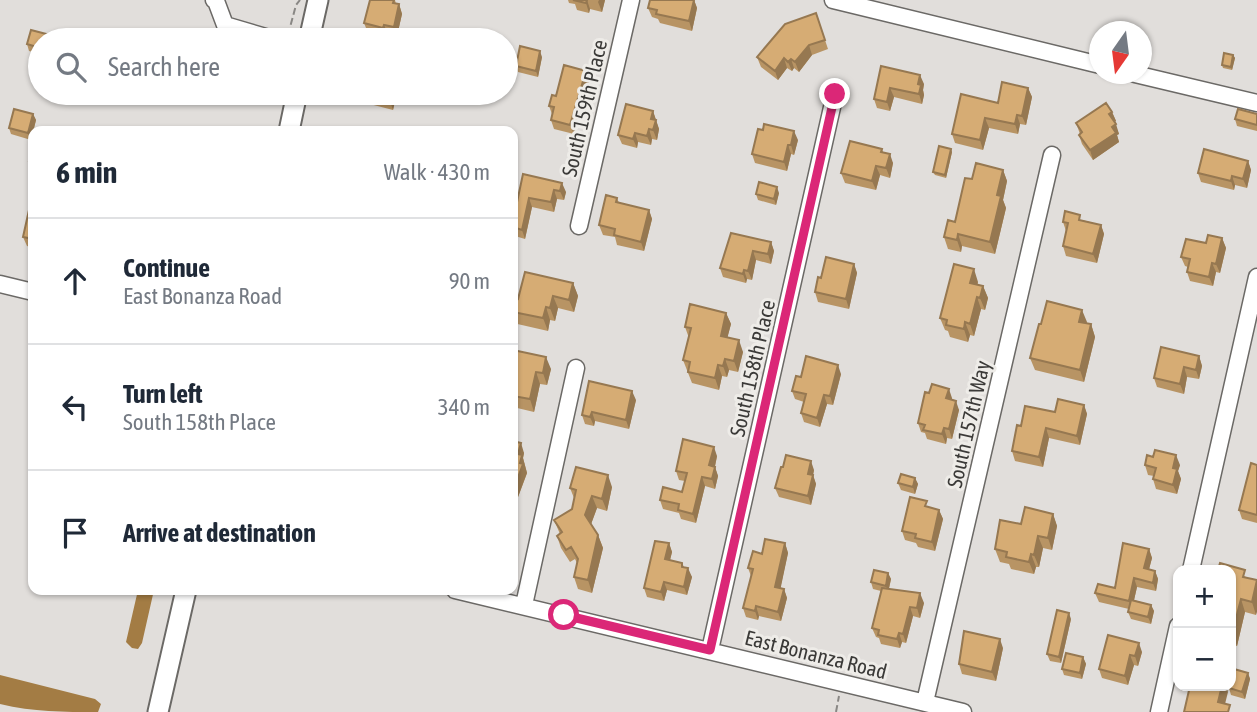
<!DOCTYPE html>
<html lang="en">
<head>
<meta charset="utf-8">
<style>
	:root { --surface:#fff; --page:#f6f6f7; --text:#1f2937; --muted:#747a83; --line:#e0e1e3 }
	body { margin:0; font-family:"Asap Condensed",sans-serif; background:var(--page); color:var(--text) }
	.controls { position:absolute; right:21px; bottom:21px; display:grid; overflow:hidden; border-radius:14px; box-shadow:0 2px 5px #0004 }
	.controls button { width:63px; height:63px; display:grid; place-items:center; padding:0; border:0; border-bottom:2px solid var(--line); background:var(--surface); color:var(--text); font:35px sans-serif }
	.compass { position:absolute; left:1089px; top:21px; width:63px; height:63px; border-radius:50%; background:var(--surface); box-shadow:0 2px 5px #0004; rotate:194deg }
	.stop { position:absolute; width:21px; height:21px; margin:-16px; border:5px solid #db2777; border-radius:50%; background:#fff }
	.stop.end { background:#db2777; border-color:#fff; box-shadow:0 2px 7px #0008 }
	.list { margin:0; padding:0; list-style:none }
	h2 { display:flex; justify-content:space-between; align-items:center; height:91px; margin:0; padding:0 28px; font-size:30px }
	h2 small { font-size:23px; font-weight:400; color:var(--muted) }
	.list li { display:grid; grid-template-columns:46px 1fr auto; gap:21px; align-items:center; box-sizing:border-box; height:126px; padding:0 28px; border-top:2px solid var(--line) }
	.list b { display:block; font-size:26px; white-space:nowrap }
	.list p { margin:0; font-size:23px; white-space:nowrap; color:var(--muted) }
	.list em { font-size:23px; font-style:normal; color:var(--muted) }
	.icon { flex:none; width:38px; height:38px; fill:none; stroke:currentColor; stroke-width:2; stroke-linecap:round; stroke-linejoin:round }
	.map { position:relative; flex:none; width:1257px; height:712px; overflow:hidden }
	.search { position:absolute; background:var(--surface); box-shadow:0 2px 5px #0004; left:28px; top:28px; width:490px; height:77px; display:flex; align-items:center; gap:18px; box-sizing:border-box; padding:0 24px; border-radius:38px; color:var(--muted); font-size:26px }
	.panel { position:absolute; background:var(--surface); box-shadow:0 2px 5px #0004; left:28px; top:126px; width:490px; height:469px; border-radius:14px }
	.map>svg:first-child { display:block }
	.water { fill:#a37c44 }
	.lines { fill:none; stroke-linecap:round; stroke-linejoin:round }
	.minor-casing { stroke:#6b6966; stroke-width:19 }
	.major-casing { stroke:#6b6966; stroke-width:23 }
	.path { stroke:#898784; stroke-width:2; stroke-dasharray:7 3.5; stroke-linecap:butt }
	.minor { stroke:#fff; stroke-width:16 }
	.major { stroke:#fff; stroke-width:19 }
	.wall { fill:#b89464 }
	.shaded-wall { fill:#967851 }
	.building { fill:#d6ac74; stroke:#967851; stroke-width:2 }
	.route { stroke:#db2777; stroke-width:9 }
	.labels { text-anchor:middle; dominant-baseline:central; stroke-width:6; stroke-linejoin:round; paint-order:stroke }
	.street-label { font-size:21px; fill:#3b3a38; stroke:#eeece8 }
</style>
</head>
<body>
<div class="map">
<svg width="1257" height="712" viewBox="0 0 1257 712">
	<rect width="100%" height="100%" fill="#e1dedb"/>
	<path class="water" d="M138,590H154L142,643L138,649L132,648L126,642Z
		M0,675L95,699L101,704L98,712C63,712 34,712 0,704Z"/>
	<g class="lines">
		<defs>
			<path id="minor" d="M214,0L216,1L225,25L276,40
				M833,0L1100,65
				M1135,74L1257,103
				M579,226L631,0
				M0,284L33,292
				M1191,570L1257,277
				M455,590L963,712
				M524,605L576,368
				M710,650L835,94
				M925,702L1052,155
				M1159,712L1178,626"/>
			<path id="major" d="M309,40L318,0
				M289,131L297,93
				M158,712L186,590"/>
		</defs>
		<use href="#minor" class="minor-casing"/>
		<use href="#major" class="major-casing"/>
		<path class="path" d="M288,35L296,5L300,0
			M836,712L839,696"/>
		<use href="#minor" class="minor"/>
		<use href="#major" class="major"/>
	</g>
	<path class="wall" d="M370,0H395L396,4H399L402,14L397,36L388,34L387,37L368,33L364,23Z
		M568,0H605L602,12L590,9L589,13L577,10L575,4L569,3Z
		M650,0H694L697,8L692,31L660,23L658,19L652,17L648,8Z
		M816,13L828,49L812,55L799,72L794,68L792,71L787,68L778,80L761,67L757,57Z
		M40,40V54L29,51L27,44Z
		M1233,55L1235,58L1232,70L1223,68L1222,65Z
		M542,57L538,77L518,72L516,66Z
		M881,66L924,84L923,90L924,95L922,104L894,97L890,111L877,108L874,99Z
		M590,80L574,134L554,129L551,120L552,114L549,106L556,96Z
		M1028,88L1032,97L1026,125L1020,124L1018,134L989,128L983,150L955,143L952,134L998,103Z
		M358,93H397L393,110L362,102Z
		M653,111L659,129L657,140L652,139L651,145L638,142L637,148L622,144L618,135Z
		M1112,112L1116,121L1114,122L1119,134L1117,135L1119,142L1093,160L1082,144L1079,135L1080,134L1076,123Z
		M33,114L36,120L31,140L11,134L9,128Z
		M1257,114V131L1237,126L1235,119Z
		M798,140L794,155L791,154L787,171L755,163L752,154Z
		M33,146V171H32L29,161Z
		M882,149L883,152L893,163L890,178L880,175L876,190L845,183L841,173Z
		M952,152L946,178L935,175L933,172Z
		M1248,161L1251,170L1247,188L1235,185L1234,190L1201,182L1198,173Z
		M1003,170L1007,181L1003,200L1006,208L995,254L962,246L961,252L948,249L944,237L955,222L972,179Z
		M523,174L566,192L564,200L557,199L554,212L532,207L525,239L515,236L513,231V221Z
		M779,193L776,205L758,200L756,194Z
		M617,198L619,203L649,210L652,219L644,251L617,245L615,237L603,235L599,225Z
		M33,211V248L27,246L23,237Z
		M1082,220L1101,225L1104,234L1097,263L1066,256L1063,246L1066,231L1063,222Z
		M1222,238L1226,248L1220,273L1216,272L1213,286L1190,281L1187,272L1188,267L1185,266L1181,257L1206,243Z
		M771,242L774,251L771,264L756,260L752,280L747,279L746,283L723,277L720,268Z
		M854,264L857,273L849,309L818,302L815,292L821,278Z
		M978,282L977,285L983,286L988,298L985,310L981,309L974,336L970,335L968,342L950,337L948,331L945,330L940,318Z
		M573,283L578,296L574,312L558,308L555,321L550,320L548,331L513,323V298L518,299Z
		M726,313L731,324L727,338L743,352L738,372L729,370L727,377L722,376L719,390L692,383L683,360L689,338L685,327Z
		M1087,322L1086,323L1091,324L1095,337L1084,382L1035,370L1030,358L1041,324Z
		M513,350L551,369L547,385L540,384L534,412L513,407Z
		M1199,356L1202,366L1199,379L1187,377L1184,394L1157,387L1154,378Z
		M841,374L833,405L827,404L820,427L804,422L801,413L804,402L795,399L792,391L801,377Z
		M952,398V400L959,410L952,439L947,438L946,444L927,439L925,433L921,432L918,423Z
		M636,400L629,429L595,421L594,426L585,424L582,415Z
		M1084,405L1087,414L1080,445L1049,438L1043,467L1015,461L1012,451L1021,426L1055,412Z
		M513,441L524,453L523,458L527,473L518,497L513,496Z
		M717,456L715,467L718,476L715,489L705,486L696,523L681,519L679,513L663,509L660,500L682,492L685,481L679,480L676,471Z
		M1145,465H1180L1178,471L1181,479L1177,494L1156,489L1153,479L1154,476L1148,475Z
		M1257,465V523L1242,519L1239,510Z
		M814,470L813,475L816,484L811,505L779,497L775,488Z
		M915,478L918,484L915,494L901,490L898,483Z
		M612,487L607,511L597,508L591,524L598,535L603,548L592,593L578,589L574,577L577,563L575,559L570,562L561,548L557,536L560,534L554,520L572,509L574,498L570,488Z
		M929,507L939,510L943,519L935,551L918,547L916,543L905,540L902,531Z
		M1053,514L1057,526L1052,550L1043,548L1039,567H1036L1034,574L1011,569L1009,564L1000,562L995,549L1021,524Z
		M669,543L672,552L670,560L682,563L684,567L692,577L687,595L667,590L664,601L647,597L644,588Z
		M785,543L788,553L780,589H784L787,598L781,621L759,616L758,620L746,617L743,608L751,576L748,568L762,554Z
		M1149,549L1152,558L1149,569L1155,571L1158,579L1156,591L1137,587L1134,600L1151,605L1154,611L1151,624L1131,619L1128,612L1129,609L1099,602L1095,593L1115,588Z
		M1231,570L1248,578L1257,580L1256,615L1245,612L1237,646L1231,645Z
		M888,573L891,579L889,589L924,603L920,618L913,616L906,643L902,642L900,648L881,644L879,638L876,637L872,628L881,591L873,589L871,582Z
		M1071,619L1061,663L1050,661L1047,654Z
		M1108,635L1142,652L1138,666L1134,665L1128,685L1102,678L1099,669Z
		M1003,648L996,681L962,674L959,664Z
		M1083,657L1086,664L1082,679L1064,675L1062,669Z
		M1248,673L1250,679L1245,699L1231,695L1229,688Z"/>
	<path class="shaded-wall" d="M587,0L590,9L589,13L586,3Z
		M599,0H605L602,12L598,2Z
		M694,0L697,8L692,31L689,21Z
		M399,4L402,14L397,36L394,27Z
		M384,25L388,34L387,37L383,28Z
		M809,45L812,55L799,72L795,62Z
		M540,51L542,57L538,77L536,71Z
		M1233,55L1235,58L1232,70L1231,67Z
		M784,58L787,68L778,80L775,71Z
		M791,59L794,68L792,71L788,62Z
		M586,71L590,80L574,134L570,125Z
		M920,75L924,84L923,90L924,95L922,104L919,94L918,84Z
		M890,88L894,97L890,111L887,102Z
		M1028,88L1032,97L1026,125L1022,116Z
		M392,93H397L393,110L390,101Z
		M653,111L659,129L657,140L653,130L651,119Z
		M1112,112L1116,121L1112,124L1109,114Z
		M33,114L36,120L31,140L28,133Z
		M1017,115L1020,124L1018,134L1015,124Z
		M985,118L989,128L983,150L980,140Z
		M1116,124L1119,134L1117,135L1119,142L1093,160L1090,150Z
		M649,129L652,139L651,145L647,136Z
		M794,131L798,140L794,155L791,145Z
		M635,133L638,142L637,148L633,139Z
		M788,145L791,154L787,171L784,162Z
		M951,149L952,152L946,178L945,175Z
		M890,154L893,163L890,178L886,168Z
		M1248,161L1251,170L1247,188L1243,179Z
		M876,166L880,175L876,190L872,181Z
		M1003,170L1007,181L1003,200L1006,208L995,254L990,242L997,195Z
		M1232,176L1235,185L1234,190L1231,181Z
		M562,183L566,192L564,200L560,191Z
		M777,187L779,193L776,205L774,199Z
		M554,190L557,199L554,212L551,202Z
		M529,198L532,207L525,239L522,230Z
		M649,210L652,219L644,251L641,242Z
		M1101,225L1104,234L1097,263L1093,254Z
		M958,234L962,246L961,252L957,240Z
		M1222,238L1226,248L1220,273L1216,264Z
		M771,242L774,251L771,264L768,254Z
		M753,251L756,260L752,280L748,271Z
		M1212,263L1216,272L1213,286L1209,277Z
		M854,264L857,273L849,309L846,299Z
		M974,269L978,282L975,295L970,283Z
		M744,270L747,279L746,283L743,274Z
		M573,283L578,296L574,312L569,300Z
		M983,286L988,298L985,310L980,298Z
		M553,296L558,308L555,321L550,308Z
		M977,297L981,309L974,336L970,324Z
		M546,307L550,320L548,331L543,318Z
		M1082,310L1087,322L1084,334L1079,322Z
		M726,313L731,324L725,347L721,336Z
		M965,322L970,335L968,342L964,329Z
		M1091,324L1095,337L1084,382L1080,370Z
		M739,340L743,352L738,372L734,361Z
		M1199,356L1202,366L1199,379L1196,370Z
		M546,357L551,369L547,385L543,373Z
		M725,359L729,370L727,377L723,366Z
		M718,365L722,376L719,390L715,378Z
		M838,365L841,374L833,405L830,396Z
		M1184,367L1187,377L1184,394L1180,384Z
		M536,372L540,384L534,412L530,399Z
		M949,389L952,398L950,408L946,398Z
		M632,391L636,400L629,429L626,420Z
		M824,395L827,404L820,427L817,418Z
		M956,401L959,410L952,439L949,429Z
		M1084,405L1087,414L1080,445L1077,436Z
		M592,412L595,421L594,426L590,417Z
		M514,418L516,425L513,438V423Z
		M944,428L947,438L946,444L942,434Z
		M1046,428L1049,438L1043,467L1039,457Z
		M521,443L524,453L523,458L527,473L518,497L514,488L518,454Z
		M714,447L717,456L713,475L709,465Z
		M1176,455L1180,465L1178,471L1181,479L1177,494L1173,485V468Z
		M811,461L814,470L813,475L816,484L811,505L808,496V474Z
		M715,467L718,476L715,489L712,479Z
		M608,475L612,487L607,511L602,499Z
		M702,477L705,486L696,523L693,514Z
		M915,478L918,484L915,494L913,487Z
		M592,496L597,508L590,527L585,515Z
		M939,510L943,519L935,551L932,542Z
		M1053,514L1057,526L1052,550L1048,538Z
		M598,535L603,548L592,593L588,580Z
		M1038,536L1043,548L1039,567L1034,555Z
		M669,543L672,552L668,568L665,559Z
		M785,543L788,553L779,596L775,587Z
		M1149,549L1152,558L1147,577L1144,568Z
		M1031,554L1036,567L1034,574L1029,562Z
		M688,568L692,577L687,595L684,587Z
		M1155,571L1158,579L1156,591L1153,583Z
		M888,573L891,579L888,592L886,586Z
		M1134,578L1137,587L1132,609L1129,601Z
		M664,582L667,590L664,601L661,592Z
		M1257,582V612L1256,615L1252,602Z
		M784,589L787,598L781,621L778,612Z
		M920,593L924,603L920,618L917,608Z
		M1241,599L1245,612L1237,646L1232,634Z
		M1151,605L1154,611L1151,624L1148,617Z
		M756,606L759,616L758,620L755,611Z
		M910,607L913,616L906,643L903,634Z
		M1069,613L1071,619L1061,663L1059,657Z
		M899,633L902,642L900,648L897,639Z
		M1000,639L1003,648L996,681L992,672Z
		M1139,643L1142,652L1138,666L1135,656Z
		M1130,655L1134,665L1128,685L1125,676Z
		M1083,657L1086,664L1082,679L1080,673Z
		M1248,673L1250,679L1245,699L1242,692Z
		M1222,686H1226L1228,692L1223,712L1218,702Z"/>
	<path class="building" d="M370,0H394L393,3L399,4L394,27L384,25L383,28L364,23Z
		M573,0H587L586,3Z
		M650,0H694L689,21L656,14L657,10L648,8Z
		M816,13L825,40L809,45L795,62L791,59L788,62L784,58L775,71L757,57L785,24Z
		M31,30L54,36L53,40H40V48L27,44Z
		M458,37L470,40H458Z
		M520,46L540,51L536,71L516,66Z
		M1224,53L1233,55L1231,67L1222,65Z
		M564,65L586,71L570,125L551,120L554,107L549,106L552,95L556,96Z
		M881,66L920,75L918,84L921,85L919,94L890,88L887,102L874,99Z
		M1002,82L1028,88L1022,116L1017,115L1015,124L985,118L980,140L952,134L961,94L998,103Z
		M358,93H392L390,101Z
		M1106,103L1112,112L1109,114L1116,124L1112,127L1116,133L1090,150L1079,135L1082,132L1076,123Z
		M626,104L653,111L651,119L656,120L653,130L649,129L647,136L635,133L633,139L618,135Z
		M14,109L33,114L28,133L9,128Z
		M1238,109L1257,114V125L1235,119Z
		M764,124L794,131L791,145H788L784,162L752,154L758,129L763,130Z
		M850,141L882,149L881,152L890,154L886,168L876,166L872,181L841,173Z
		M32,146H33V162L29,161Z
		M939,146L951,149L945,175L933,172Z
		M1204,149L1248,161L1243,179L1232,176L1231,181L1198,173Z
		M976,163L1003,170L997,195L1001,196L990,242L958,234L957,240L944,237L948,220L955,222L965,178L972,179Z
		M523,174L562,183L560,191L554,190L551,202L529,198L522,230L513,227V221Z
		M759,182L777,187L774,199L756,194Z
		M606,195L617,198L616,202L649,210L641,242L614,235L615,229L599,225Z
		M29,210L33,211V239L23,237Z
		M1065,211L1080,215L1079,220L1101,225L1093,254L1063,246L1068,223L1063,222Z
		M731,233L771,242L768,254L753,251L748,271L744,270L743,274L720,268Z
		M1208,235L1222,238L1216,264L1212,263L1209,277L1187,272L1190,259L1181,257L1186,239L1206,243Z
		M826,257L854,264L846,299L815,292L818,277L821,278Z
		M954,264L974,269L970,283L983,286L980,298L977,297L970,324L965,322L964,329L946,325L947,320L940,318Z
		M525,272L573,283L569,300L553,296L550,308L546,307L543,318L513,312V298L518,299Z
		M1047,301L1082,310L1079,322L1091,324L1080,370L1030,358L1039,324H1041Z
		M690,304L726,313L721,336L739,340L734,361L725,359L723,366L718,365L715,378L688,372L690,362L683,360L691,328L685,327Z
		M1161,347L1199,356L1196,370L1184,367L1180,384L1154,378Z
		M513,350L546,357L543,373L536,372L530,399L513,396Z
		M806,356L838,365L830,396L824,395L817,418L801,413L806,394L792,391L796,376L801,377Z
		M589,381L632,391L626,420L592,412L590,417L582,415Z
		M932,384L949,389L946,398L956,401L949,429L944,428L942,434L923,430L925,425L918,423L925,392L929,393Z
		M1058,399L1084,405L1077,436L1046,428L1039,457L1012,451L1017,425L1021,426L1025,406L1055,412Z
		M683,439L714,447L709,465L715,467L712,479L702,477L693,514L678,510L679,504L660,500L663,487L682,492L687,473L676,471Z
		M513,441L521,443L518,454L522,455L520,463L523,464L514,488L513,487Z
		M1155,450L1176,455L1173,468L1177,469L1173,485L1153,479L1156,468L1145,465L1147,455L1153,457Z
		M786,455L811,461L808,474L813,475L808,496L775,488L781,467H783Z
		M1251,463L1257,465V515L1239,510Z
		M576,467L608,475L602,499L592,496L585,515L598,535L588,580L574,577L578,559L571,547L566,550L557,536L562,532L554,520L572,509L576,490L570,488Z
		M901,474L915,478L913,487L898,483Z
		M910,497L927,501L925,506L939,510L932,542L915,538L916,534L902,531Z
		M1025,507L1053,514L1048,538L1038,536L1034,555L1031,554L1029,562L1006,557L1007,552L995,549L1000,520L1021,524Z
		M765,539L785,543L775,587L784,589L778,612L756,606L755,611L743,608L753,569L748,568L753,551L762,554Z
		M655,541L669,543L665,559L682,563V567L688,568L684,587L664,582L661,592L644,588Z
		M1123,543L1149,549L1144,568L1155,571L1153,583L1134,578L1129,601L1095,593L1098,584L1115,588Z
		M1220,563L1245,570L1243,577L1257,580L1252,602L1241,599L1232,634L1231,633V570H1218Z
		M874,570L888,573L886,586L871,582Z
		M882,588L920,593L917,608L910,607L903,634L899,633L897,639L878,635L879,630L872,628Z
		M1131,600L1151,605L1148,617L1128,612Z
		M1057,610L1069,613L1059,657L1047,654Z
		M964,631L1000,639L992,672L959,664Z
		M1108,635L1139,643L1135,656L1130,655L1125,676L1099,669Z
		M1066,653L1083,657L1080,673L1062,669Z
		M1234,669L1248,673L1242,692L1229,688L1230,686H1231Z
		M1190,686H1222L1218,702L1230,705L1228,712H1184Z"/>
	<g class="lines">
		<path class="route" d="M564,615L710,650L835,94"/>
	</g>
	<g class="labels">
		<g class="street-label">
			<text transform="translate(584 108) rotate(-77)">South 159th Place</text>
			<text transform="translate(752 368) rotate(-77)">South 158th Place</text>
			<text transform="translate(968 424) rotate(-77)">South 157th Way</text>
			<text transform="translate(816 654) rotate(14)">East Bonanza Road</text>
		</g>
	</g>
</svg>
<div class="controls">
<button>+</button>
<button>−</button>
</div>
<svg class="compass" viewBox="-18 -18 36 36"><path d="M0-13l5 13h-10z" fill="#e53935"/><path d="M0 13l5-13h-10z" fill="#747a83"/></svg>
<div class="stop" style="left:564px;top:615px"></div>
<div class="stop end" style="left:835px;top:94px"></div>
<div class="search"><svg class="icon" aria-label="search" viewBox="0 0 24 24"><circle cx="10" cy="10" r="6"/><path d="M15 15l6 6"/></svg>Search here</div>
<section class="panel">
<h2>6 min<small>Walk · 430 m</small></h2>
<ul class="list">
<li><svg class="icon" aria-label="ahead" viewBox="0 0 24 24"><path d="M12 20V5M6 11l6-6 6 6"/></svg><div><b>Continue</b><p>East Bonanza Road</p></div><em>90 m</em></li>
<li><svg class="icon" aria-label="left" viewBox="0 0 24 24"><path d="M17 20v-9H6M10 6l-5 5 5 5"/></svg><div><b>Turn left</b><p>South 158th Place</p></div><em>340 m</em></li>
<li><svg class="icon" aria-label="arrive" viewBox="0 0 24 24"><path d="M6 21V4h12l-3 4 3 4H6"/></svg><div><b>Arrive at destination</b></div></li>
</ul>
</section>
</div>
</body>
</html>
